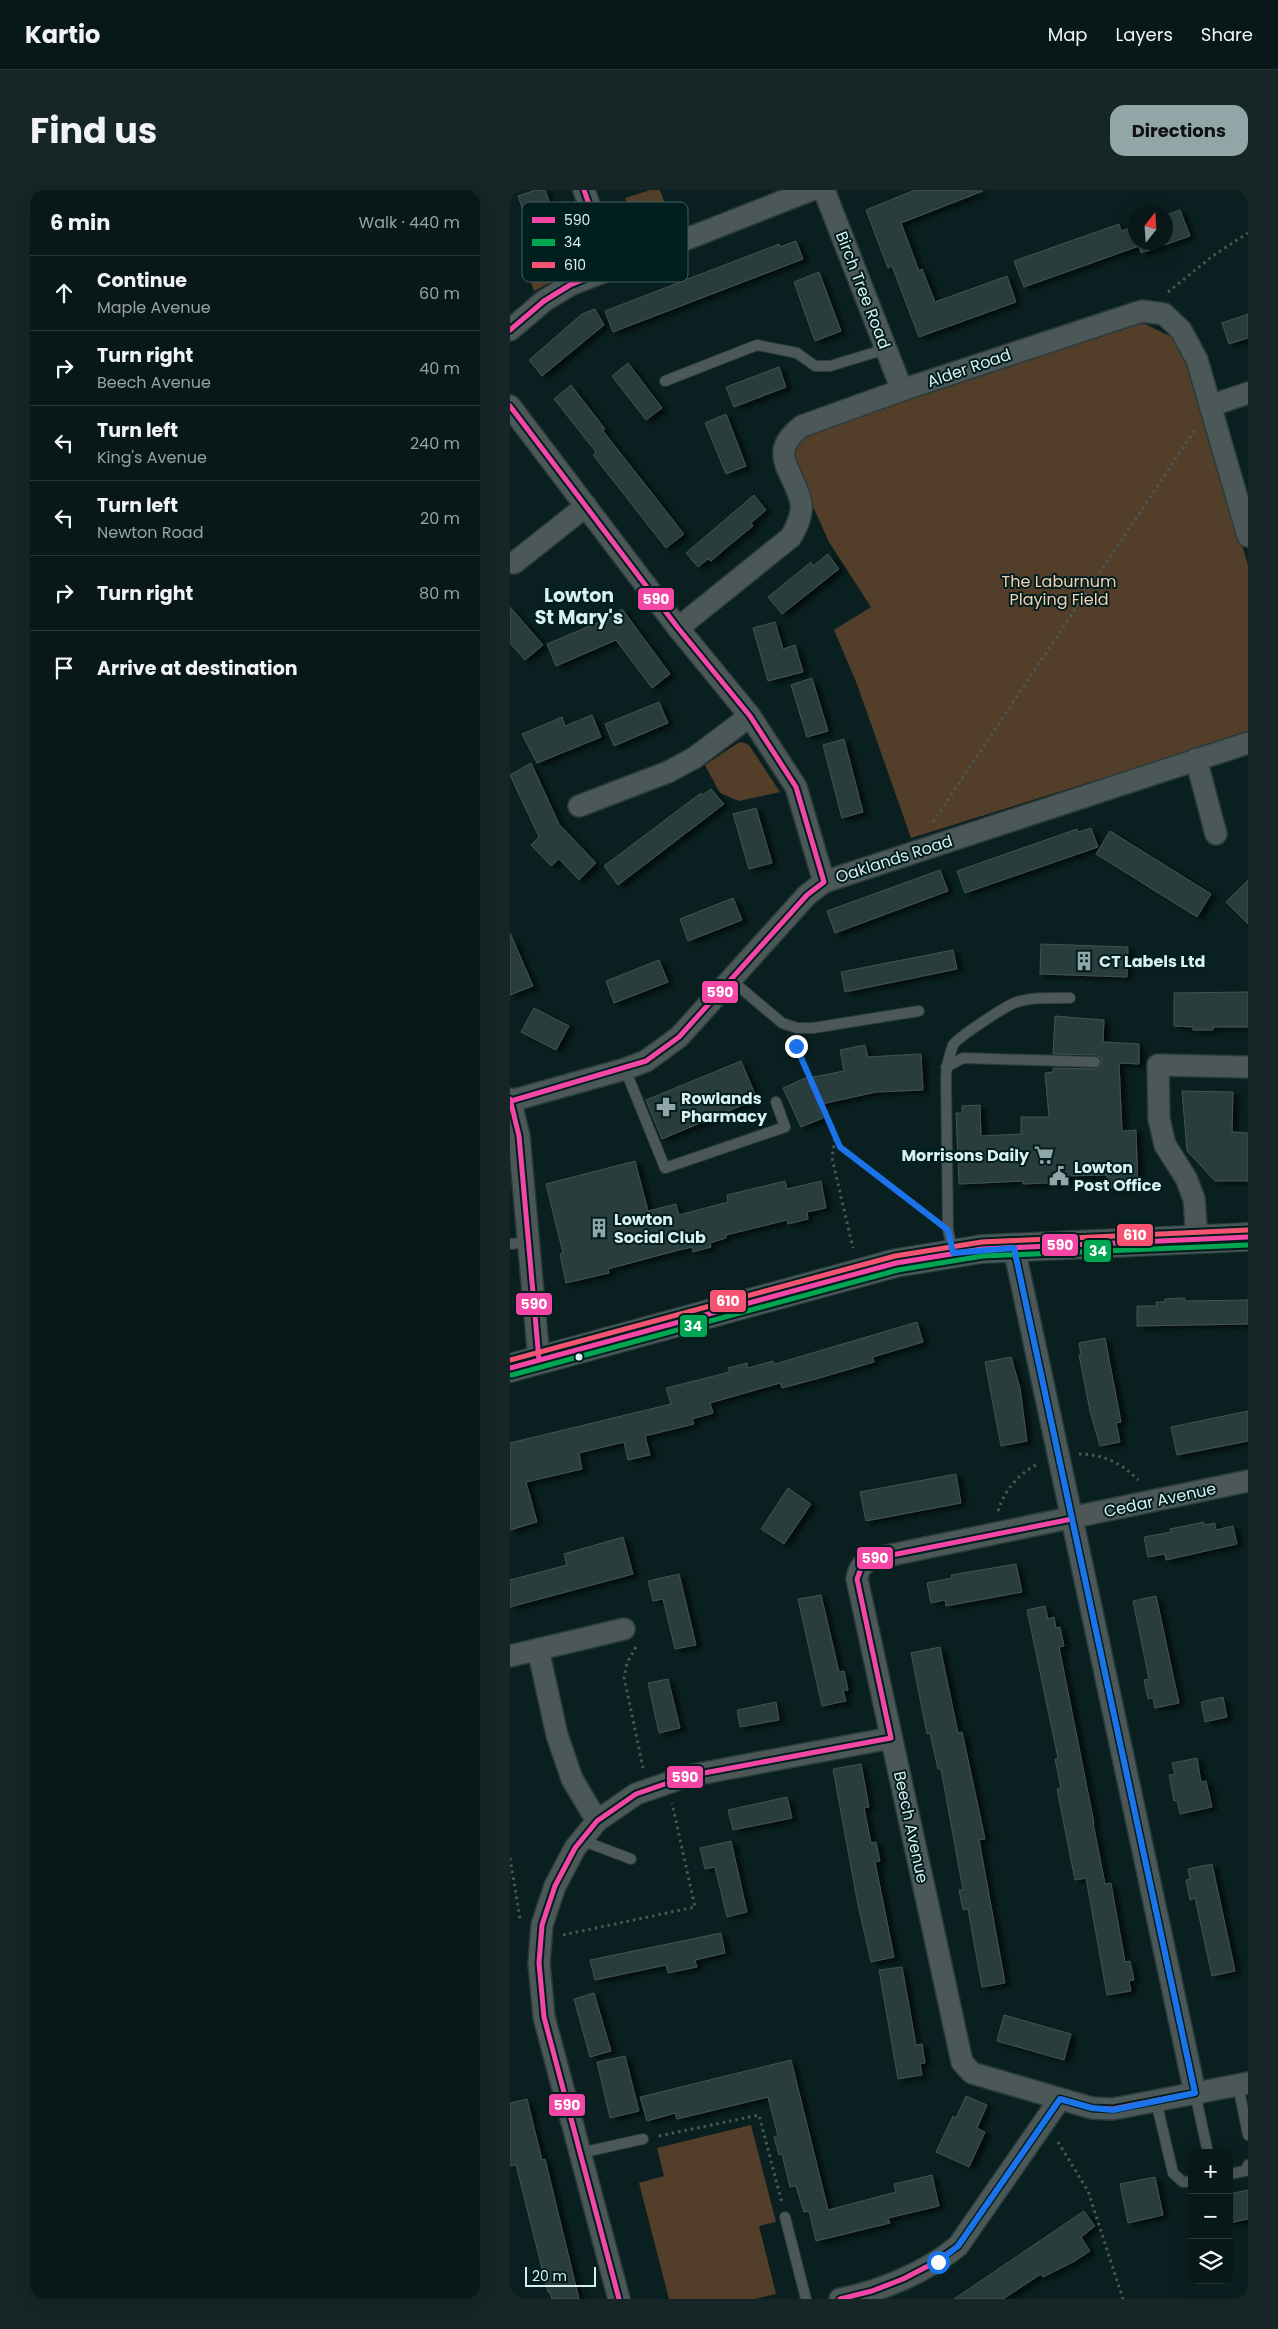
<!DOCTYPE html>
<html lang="en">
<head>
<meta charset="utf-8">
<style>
	:root { --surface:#081818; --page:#162525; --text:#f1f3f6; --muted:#98a0a2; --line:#293737; --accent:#91a7a7 }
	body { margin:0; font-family:Poppins,sans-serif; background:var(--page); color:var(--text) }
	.controls { position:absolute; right:15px; bottom:15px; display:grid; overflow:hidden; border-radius:10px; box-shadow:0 5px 20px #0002 }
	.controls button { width:45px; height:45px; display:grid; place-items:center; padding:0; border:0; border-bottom:1px solid var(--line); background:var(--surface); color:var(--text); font:25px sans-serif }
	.compass { position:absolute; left:618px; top:15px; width:45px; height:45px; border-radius:50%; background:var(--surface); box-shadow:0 5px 20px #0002; rotate:17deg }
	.scale { position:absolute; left:15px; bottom:12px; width:71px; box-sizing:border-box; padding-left:5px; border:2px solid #daefef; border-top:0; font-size:14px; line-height:18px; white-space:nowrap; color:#daefef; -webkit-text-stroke:4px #011e1f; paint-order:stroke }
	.stop { position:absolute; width:15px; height:15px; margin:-11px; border:4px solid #1a73e8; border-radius:50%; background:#fff }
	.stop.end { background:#1a73e8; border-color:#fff; box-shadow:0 1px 5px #0008 }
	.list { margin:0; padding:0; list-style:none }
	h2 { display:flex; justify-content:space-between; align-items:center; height:65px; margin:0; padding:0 20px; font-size:21px }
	h2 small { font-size:16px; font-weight:400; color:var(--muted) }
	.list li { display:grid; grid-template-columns:32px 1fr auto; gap:15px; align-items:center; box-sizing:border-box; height:75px; padding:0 20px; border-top:1px solid var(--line) }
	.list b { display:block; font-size:19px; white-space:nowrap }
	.list p { margin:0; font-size:16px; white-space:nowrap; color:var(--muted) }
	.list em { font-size:16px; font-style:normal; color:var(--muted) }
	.icon { flex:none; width:28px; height:28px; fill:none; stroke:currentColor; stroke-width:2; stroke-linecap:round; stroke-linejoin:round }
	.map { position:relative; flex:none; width:738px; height:2109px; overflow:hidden; border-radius:15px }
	header { display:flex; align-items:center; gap:30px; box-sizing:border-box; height:70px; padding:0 25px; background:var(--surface); border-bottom:1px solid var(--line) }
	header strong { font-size:24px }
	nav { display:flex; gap:28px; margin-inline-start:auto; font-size:18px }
	.intro { display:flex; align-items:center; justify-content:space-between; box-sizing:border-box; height:120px; padding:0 30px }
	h1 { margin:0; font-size:35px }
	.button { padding:12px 22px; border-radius:15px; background:var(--accent); color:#111; font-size:18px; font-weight:700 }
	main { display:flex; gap:30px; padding:0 30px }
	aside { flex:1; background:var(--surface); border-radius:15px; box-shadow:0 5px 20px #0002 }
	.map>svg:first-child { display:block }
	.green { fill:#533e2a }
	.building { fill:#2c3d3d; stroke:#415353; filter:url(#shadow) }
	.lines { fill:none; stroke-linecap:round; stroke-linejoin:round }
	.lane-casing { stroke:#293b3b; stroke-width:12 }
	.street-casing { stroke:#293b3b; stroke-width:24 }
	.primary-casing { stroke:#293b3b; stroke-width:30 }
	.path { stroke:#4b5757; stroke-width:3; stroke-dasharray:2.5 4; stroke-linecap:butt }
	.lane { stroke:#4c5757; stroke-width:10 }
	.street { stroke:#4c5757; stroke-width:21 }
	.primary { stroke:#485757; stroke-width:28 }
	.bus-1-casing { stroke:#011e1f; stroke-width:9 }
	.bus-2-casing { stroke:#011e1f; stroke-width:9 }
	.bus-3-casing { stroke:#011e1f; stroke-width:9 }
	.bus-1 { stroke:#f346a5; stroke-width:5 }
	.bus-2 { stroke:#00a651; stroke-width:5 }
	.bus-3 { stroke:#f65372; stroke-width:5 }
	.route { stroke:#1a73e8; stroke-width:6 }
	.bus-dot { fill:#daefef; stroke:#011e1f; stroke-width:2 }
	.labels { text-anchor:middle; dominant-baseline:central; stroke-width:4; stroke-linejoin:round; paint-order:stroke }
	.street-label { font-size:16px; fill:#daefef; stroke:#011e1f }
	.park-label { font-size:16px; fill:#f8cfac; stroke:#011e1f }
	.poi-label { font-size:16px; font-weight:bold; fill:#daefef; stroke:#011e1f; text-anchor:start }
	.quarter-label { font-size:19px; font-weight:bold; fill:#daefef; stroke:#011e1f }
	.key { fill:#011e1f; stroke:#425d5d; stroke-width:1 }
	.key-label { font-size:14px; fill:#daefef }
	.line-badge { stroke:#011e1f; stroke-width:2 }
	.badge-label { font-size:14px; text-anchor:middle; font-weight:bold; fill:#fff }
</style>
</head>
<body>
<header>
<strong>Kartio</strong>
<nav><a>Map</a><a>Layers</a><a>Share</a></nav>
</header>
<div class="intro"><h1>Find us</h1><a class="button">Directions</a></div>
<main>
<aside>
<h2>6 min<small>Walk · 440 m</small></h2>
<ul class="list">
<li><svg class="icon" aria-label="ahead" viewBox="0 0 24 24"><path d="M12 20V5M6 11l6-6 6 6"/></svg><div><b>Continue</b><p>Maple Avenue</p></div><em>60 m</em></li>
<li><svg class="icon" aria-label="right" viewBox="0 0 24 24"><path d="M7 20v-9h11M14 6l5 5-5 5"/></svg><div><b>Turn right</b><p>Beech Avenue</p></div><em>40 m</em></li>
<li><svg class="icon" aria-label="left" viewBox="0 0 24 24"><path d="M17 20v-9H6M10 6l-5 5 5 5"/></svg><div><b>Turn left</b><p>King's Avenue</p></div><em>240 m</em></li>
<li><svg class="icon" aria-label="left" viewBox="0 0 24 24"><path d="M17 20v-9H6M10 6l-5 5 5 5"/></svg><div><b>Turn left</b><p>Newton Road</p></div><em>20 m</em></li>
<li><svg class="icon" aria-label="right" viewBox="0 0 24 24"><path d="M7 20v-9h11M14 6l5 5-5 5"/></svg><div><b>Turn right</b></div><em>80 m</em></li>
<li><svg class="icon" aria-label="arrive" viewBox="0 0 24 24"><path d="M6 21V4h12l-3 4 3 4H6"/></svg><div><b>Arrive at destination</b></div></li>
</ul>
</aside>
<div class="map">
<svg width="738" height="2109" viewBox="0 0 738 2109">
	<defs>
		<filter id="shadow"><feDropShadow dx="5.5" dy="3" stdDeviation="2.5" flood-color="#0009"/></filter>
	</defs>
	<rect width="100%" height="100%" fill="#0a2020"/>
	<path class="green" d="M140,0H150L165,40L116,58L109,51L102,28L120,22L115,8Z
		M80,57L81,65L74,75L24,101L17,82Z
		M633,133L662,147L680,178L738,375V543L401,648L347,494L324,440L361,417L319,352L288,283L284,268L289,252L298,243L609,135Z
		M232,552L239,555L270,602L229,611L210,603L195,575L228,553Z
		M241,1935L266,2032L249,2036L266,2104L245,2109H159L129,1993L154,1986L147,1958Z"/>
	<path class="building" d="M26,0H35L56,56L29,65L8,6Z
		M405,0L473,1L391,33L409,81L412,79L425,112L497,86L506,112L409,147L382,76L378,78L356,20Z
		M670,20L680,46L631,63L629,56L514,97L504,71L609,34L611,41L626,36V52H656V25Z
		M286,51L293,69L103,142L95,121L269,54L270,57Z
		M309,82L331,141L305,151L284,92Z
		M85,119L94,135L32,186L19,170L72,124Z
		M738,124V148L719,154L712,133Z
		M118,173L152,218L136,230L102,186Z
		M269,177L276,197L224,217L216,197Z
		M61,195L95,239L93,241L174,344L156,358L83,265L86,262L44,209Z
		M216,224L236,276L216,284L195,233Z
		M244,305L256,320L241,333L243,336L222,353L201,371L198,369L188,377L176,363Z
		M318,364L329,379L272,424L258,407L301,372L303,376Z
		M0,417L33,455L15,470L0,453Z
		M112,419L160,484L142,498L106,450L46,476L37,454L101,427Z
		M265,432L273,459L285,455L293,482L258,491L243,438Z
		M302,488L318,541L297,547L281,495Z
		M149,512L158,533L104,556L95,534Z
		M82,525L91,547L27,573L12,544L52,527L55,536Z
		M334,549L353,622L332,628L313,555Z
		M21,573L49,634L86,673L69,690L49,669L41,676L21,655L29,647L0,585Z
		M201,599L214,614L108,695L94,676L191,603L193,605Z
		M246,618L262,673L239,679L223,624Z
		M581,638L588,657L455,703L447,681L567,639L568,642Z
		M600,641L701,704L687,727L586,664Z
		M430,680L438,701L325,743L317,721Z
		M738,690V734L716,712Z
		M223,708L232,730L178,751L170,729Z
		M0,743L23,796L0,805Z
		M531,754L618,757L617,787L530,784Z
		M443,760L447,779L335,802L331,782Z
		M149,770L158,792L104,813L96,791Z
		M738,802V837H703V840H683V837L664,836V803Z
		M24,818L59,836L46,860L11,842Z
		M545,826L594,830L593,852L629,854V874L609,873L612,941L626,940L628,997L598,998L597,985L556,986L557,992L513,994V991L449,994L446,923H452V916L470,915L471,946L511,944V927H539L535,883L543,882V878L585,879L591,875V868L586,865L543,864Z
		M355,855L358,867L411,864L413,900L366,902L307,915L313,928L291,937L273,898L293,889L334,881L330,860Z
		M231,871L247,909L152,949L136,910Z
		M672,901L723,902L722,942L738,943V991H705L677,961Z
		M125,971L138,1021L166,1014L169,1025L218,1012L217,1005L275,991L277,999L311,991L316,1018L297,1022L298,1029L278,1034L277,1030L216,1045V1048L200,1053L201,1057L183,1062L182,1057L165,1061L98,1079L99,1083L56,1093L50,1064L53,1063L36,994Z
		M675,1108V1111L738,1110V1134L627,1136V1116H647L646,1112H655V1109Z
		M407,1132L413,1152L363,1167L364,1172L306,1189L272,1198L270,1193L200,1213L203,1223L182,1229L184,1234L135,1246L140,1265L118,1270L114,1252L69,1263L72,1279L16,1292L27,1332L0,1340V1253L161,1214L156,1198L220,1182L218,1178L237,1173L238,1178L263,1171L265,1174Z
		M595,1148L611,1232L606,1233L610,1252L590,1256L580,1221L569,1165H571L569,1153Z
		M501,1167L510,1198L517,1251L491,1256L475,1172Z
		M738,1221V1251L667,1265L661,1237Z
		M446,1284L451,1313L356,1331L350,1302Z
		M278,1298L301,1314L274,1354L251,1339Z
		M694,1332V1335L705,1333L706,1340L723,1336L727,1354L656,1370L655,1364L638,1367L634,1347L661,1342L660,1339Z
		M113,1347L123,1384L0,1417V1390L57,1375L54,1364Z
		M506,1374L512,1402L436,1416L435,1410L421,1413L417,1393L442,1388L441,1385Z
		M169,1384L186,1455L165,1459L153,1409L143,1411L138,1391Z
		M311,1405L329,1482L334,1481L338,1500L333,1501L336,1511L312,1516L288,1409Z
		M646,1406L669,1513L645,1518L643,1508L638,1509L634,1490L639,1489L623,1411Z
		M535,1416L538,1429L544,1427L546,1438L550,1437L554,1456L549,1457L584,1633H583L595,1694L601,1693L603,1705L615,1772L620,1771L624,1790L619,1791L621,1801L597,1805L576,1688L565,1690L547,1599L551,1598L545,1569L548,1568L517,1420Z
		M430,1457L448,1543L452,1542L475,1649L469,1650L495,1793L472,1797L458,1719L453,1720L449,1700H453L431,1579H428L420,1543L417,1544L401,1463Z
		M158,1489L170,1538L149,1543L138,1493Z
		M713,1507L717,1527L695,1532L691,1512Z
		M266,1512L269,1530L230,1537L227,1520Z
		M687,1568L691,1592L696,1591L702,1617L670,1624L667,1610L664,1611L659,1585L665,1584L662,1573Z
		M351,1574L359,1617L354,1618L361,1653L366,1652L370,1671L365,1672L384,1767L361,1772L348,1715L323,1579Z
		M277,1607L282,1628L223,1640L218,1620Z
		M221,1651L237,1722L217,1727L205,1677L195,1679L190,1658Z
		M702,1674L725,1781L702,1786L685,1708L680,1710L676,1690L680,1689L678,1679Z
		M211,1743L215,1763L185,1770L187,1777L158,1783L156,1775L85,1790L80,1770Z
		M392,1777L406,1855L412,1854L415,1873L410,1874L412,1885L388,1889L369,1780Z
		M84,1803L101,1861L80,1867L64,1809Z
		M494,1825L561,1844L554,1870L487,1851Z
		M115,1866L129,1921L100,1928L87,1872Z
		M281,1870L318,2020L386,2002L384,1994L422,1985L429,2016L378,2028L380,2033L306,2051L299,2021L294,2022L286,1996L280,1997L272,1964L269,1965L264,1947L268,1946L258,1907L167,1929L165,1923L137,1931L130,1907Z
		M456,1906L477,1915L467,1938L475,1942L459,1977L426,1962L443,1926L446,1928Z
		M17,1909L32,1970L35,1969L69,2109H42L40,2102H38L6,1975L0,1976V1913Z
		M645,1987L653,2025L618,2033L610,1994Z
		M738,2000V2029L719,2033V2004Z
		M574,2021L585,2036L571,2047L580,2061L563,2072L533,2087L531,2084L493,2109H444Z"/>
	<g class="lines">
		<defs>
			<path id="lane" d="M155,191L247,155L287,163L305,176H320L376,159
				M220,789L272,833L287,838H303L409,821
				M436,877L453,868L585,872
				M115,879L155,978L275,937L266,912
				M0,1054L19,1052
				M443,1063L438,1040L436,889C436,878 439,866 443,855C447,848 498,814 507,812C524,807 542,808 560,808
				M71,1650L121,1669
				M728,1895L738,1945
				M685,1903L698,1963
				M646,1911L663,1983L673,1992L682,1991
				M70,1963L133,1949
				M719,1984L735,1981L738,1975
				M275,2027L296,2109"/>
			<path id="street" d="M74,0L101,78
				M314,0L392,200
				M0,140L34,111L60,95L301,0
				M0,216L168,438L240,526L286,597L314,692
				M700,216L738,203
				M4,373L76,316
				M168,438L281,347C286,338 293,325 291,313C285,281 255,264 292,236L392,200L632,121L654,124L671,140L687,170L738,346
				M686,569L706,644
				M69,616L158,582L184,568L240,526
				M0,909L9,946L29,1170
				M1,911L115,879L136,871L169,847L297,705L314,692L738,553
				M687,1049L684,1009L676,988L655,955L649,929L648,875L738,877
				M504,1058L685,1903
				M738,1291L362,1369C352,1374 349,1377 347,1389L452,1872L462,1883L582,1918L603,1919L738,1893
				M28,1459L47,1545L62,1589L87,1631
				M0,1466L114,1439
				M109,2109L34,1827L29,1773L32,1735L45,1696L65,1658L87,1631L126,1604L178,1586L381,1548
				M330,2109C372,2101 416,2082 448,2056L550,1909"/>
			<path id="primary" d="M0,1178L386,1073L472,1059L738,1047"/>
		</defs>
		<use href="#lane" class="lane-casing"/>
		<use href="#street" class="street-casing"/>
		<use href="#primary" class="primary-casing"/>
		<path class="path" d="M658,102L704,65L738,43
			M423,632L685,240
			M286,853L291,871L330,957L421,1028
			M325,949L322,968L343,1058
			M569,1264C592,1264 612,1273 628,1290
			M488,1321C494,1301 509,1283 528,1274
			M126,1457L117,1473L114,1487L133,1578
			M0,1668L10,1729
			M53,1745L185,1717L162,1613
			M149,1946L249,1925L272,2013
			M548,1952L578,2001L613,2109"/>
		<use href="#lane" class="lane"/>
		<use href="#street" class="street"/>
		<use href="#primary" class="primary"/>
		<defs>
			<path id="bus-1" d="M0,140L34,111L60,95L101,78L74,0
				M0,216L168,438L240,526L286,597L314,692L297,705L169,847L136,871L1,911
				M0,909L9,946L29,1170
				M0,1178L386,1073L472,1059L738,1047
				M109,2109L34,1827L29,1773L32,1735L45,1696L65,1658L87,1631L126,1604L178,1586L381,1548L347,1389L352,1376L362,1369L562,1329
				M330,2109L362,2101L393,2089L422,2074L448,2056L550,1909L582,1918L603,1919L685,1903L504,1058"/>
			<path id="bus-2" d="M2,1185L388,1080L473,1066L738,1055"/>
			<path id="bus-3" d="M0,1170L385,1066L472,1052L738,1040"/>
		</defs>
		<use href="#bus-1" class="bus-1-casing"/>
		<use href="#bus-2" class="bus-2-casing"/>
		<use href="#bus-3" class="bus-3-casing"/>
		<use href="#bus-1" class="bus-1"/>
		<use href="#bus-2" class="bus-2"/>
		<use href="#bus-3" class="bus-3"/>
	</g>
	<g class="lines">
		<path class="route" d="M286,856L330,957L438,1040L443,1063L504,1058L685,1903L603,1920L582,1918L550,1909L448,2056L428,2072"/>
	</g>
	<defs>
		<symbol id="building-bare" viewBox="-9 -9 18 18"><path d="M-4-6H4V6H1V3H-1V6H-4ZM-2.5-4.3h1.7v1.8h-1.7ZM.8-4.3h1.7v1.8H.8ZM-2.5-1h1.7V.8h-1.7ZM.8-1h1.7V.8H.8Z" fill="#91a7a7" stroke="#011e1f" stroke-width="2.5" paint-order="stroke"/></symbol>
		<symbol id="pharmacy-bare" viewBox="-9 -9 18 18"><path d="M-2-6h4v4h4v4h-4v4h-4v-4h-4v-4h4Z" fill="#91a7a7" stroke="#011e1f" stroke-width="2.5" paint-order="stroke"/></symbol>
		<symbol id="supermarket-bare" viewBox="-9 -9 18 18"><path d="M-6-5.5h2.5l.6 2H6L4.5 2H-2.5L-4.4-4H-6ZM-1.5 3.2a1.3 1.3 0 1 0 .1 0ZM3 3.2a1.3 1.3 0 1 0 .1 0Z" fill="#91a7a7" stroke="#011e1f" stroke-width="2.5" paint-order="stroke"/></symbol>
		<symbol id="civic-bare" viewBox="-9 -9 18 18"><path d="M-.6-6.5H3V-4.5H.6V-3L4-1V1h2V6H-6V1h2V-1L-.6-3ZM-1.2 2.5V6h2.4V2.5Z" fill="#91a7a7" stroke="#011e1f" stroke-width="2.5" paint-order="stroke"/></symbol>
	</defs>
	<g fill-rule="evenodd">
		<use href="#building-bare" x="560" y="757" width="28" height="28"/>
		<use href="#pharmacy-bare" x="142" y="903" width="28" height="28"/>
		<use href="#supermarket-bare" x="520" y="951" width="28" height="28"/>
		<use href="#civic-bare" x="535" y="972" width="28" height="28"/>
		<use href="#building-bare" x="75" y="1024" width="28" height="28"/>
	</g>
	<circle class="bus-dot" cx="69" cy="1167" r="4.5"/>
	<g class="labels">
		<g class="street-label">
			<text transform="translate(353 100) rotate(69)">Birch Tree Road</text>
			<text transform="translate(459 178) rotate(-19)">Alder Road</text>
			<text transform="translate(384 669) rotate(-18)">Oaklands Road</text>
			<text transform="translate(650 1310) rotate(-12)">Cedar Avenue</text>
			<text transform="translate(401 1637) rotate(78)">Beech Avenue</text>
		</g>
		<g class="park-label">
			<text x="549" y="391">The Laburnum<tspan x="549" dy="18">Playing Field</tspan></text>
		</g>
		<g class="poi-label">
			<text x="589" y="771">CT Labels Ltd</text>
			<text x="171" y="908">Rowlands<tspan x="171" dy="18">Pharmacy</tspan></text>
			<text x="519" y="965" text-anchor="end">Morrisons Daily</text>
			<text x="564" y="977">Lowton<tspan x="564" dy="18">Post Office</tspan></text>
			<text x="104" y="1029">Lowton<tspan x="104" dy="18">Social Club</tspan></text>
		</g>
		<g class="quarter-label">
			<text x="69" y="405">Lowton<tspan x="69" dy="22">St Mary's</tspan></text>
		</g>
	</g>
	<rect x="12" y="12" width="166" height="80" rx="8" class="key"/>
	<rect x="22" y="27" width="23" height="6" fill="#f346a5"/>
	<rect x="22" y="49" width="23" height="7" fill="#00a651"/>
	<rect x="22" y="72" width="23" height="6" fill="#f65372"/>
	<g class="key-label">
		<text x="54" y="35">590</text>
		<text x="54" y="57">34</text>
		<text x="54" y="80">610</text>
	</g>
	<g class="line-badge">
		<rect x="127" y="397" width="38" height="24" rx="5" fill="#f346a5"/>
		<rect x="191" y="790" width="38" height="24" rx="5" fill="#f346a5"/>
		<rect x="606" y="1033" width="38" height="24" rx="5" fill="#f65372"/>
		<rect x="531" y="1043" width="38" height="24" rx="5" fill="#f346a5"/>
		<rect x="573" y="1049" width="29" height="24" rx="5" fill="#00a651"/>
		<rect x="199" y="1099" width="38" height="24" rx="5" fill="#f65372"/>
		<rect x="5" y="1102" width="38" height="24" rx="5" fill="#f346a5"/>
		<rect x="169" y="1124" width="29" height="24" rx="5" fill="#00a651"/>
		<rect x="346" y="1356" width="38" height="24" rx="5" fill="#f346a5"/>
		<rect x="156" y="1575" width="38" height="24" rx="5" fill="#f346a5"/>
		<rect x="38" y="1903" width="38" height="24" rx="5" fill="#f346a5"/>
	</g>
	<g class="badge-label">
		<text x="146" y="414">590</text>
		<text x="210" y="807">590</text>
		<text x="625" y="1050">610</text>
		<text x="550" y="1060">590</text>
		<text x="588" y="1066">34</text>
		<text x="218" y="1116">610</text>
		<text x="24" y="1119">590</text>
		<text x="183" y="1141">34</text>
		<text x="365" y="1373">590</text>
		<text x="175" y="1592">590</text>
		<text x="57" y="1920">590</text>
	</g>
</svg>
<div class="controls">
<button>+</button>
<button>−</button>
<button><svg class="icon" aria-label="layers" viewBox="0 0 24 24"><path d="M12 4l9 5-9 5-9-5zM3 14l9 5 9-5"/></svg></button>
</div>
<svg class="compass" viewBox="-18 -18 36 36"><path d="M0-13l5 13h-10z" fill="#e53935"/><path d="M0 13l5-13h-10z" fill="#98a0a2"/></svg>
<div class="scale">20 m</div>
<div class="stop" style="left:428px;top:2072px"></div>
<div class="stop end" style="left:286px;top:856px"></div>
</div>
</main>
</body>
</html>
